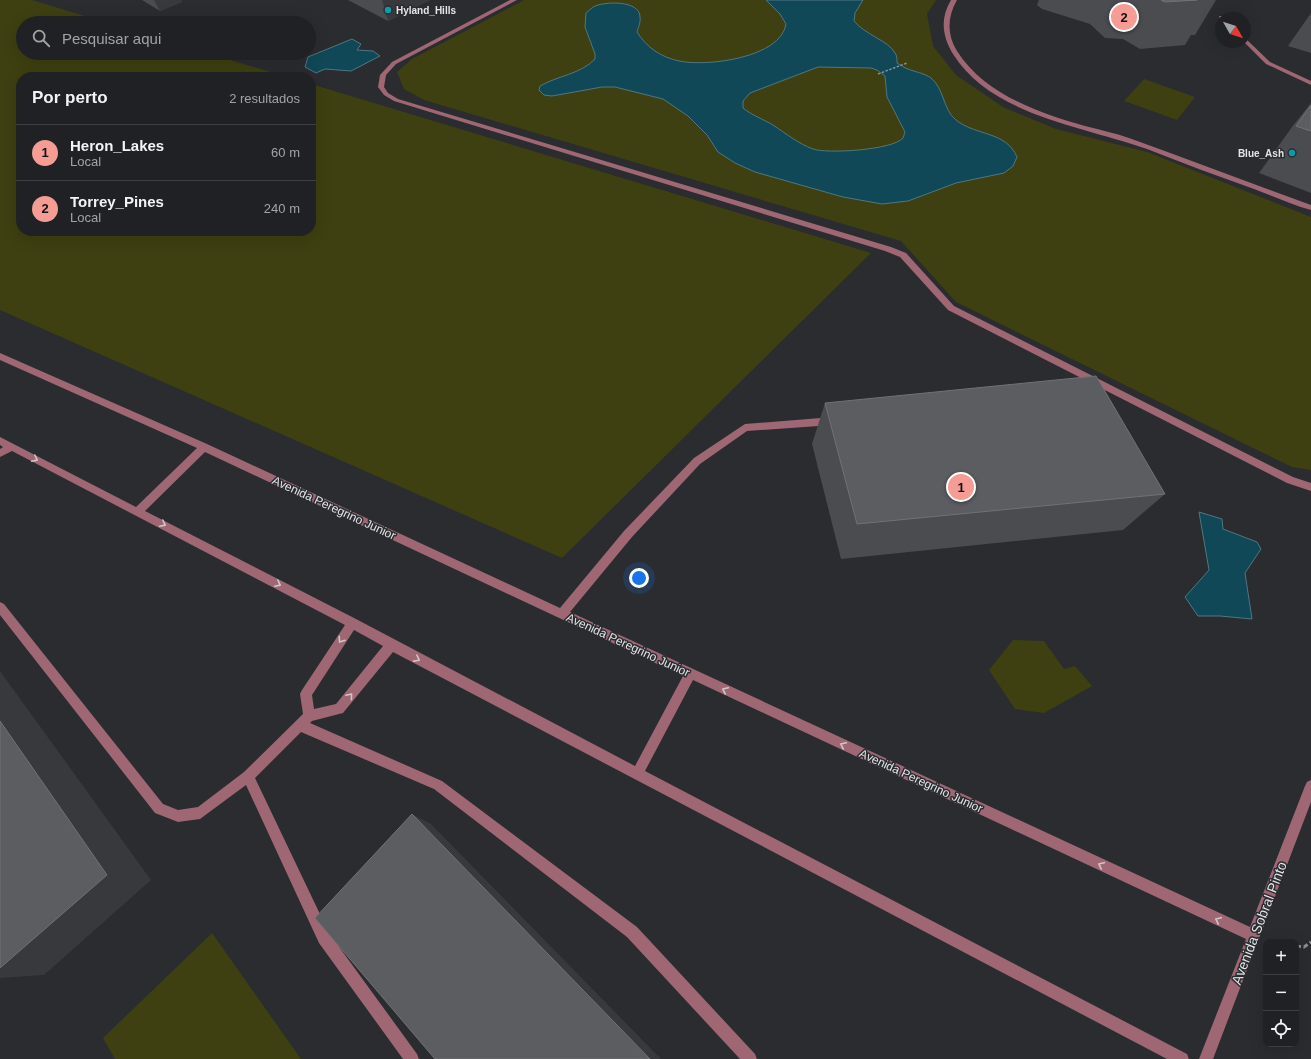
<!DOCTYPE html>
<html lang="pt">
<head>
<meta charset="utf-8">
<style>
	:root { --surface:#202124; --page:#2d2e31; --text:#f1f3f6; --muted:#a2a3a6; --line:#3d3e41; --accent:#f59c94 }
	body { margin:0; font-family:Arial,sans-serif; background:var(--page); color:var(--text) }
	.controls { position:absolute; right:12px; bottom:12px; display:grid; overflow:hidden; border-radius:8px; box-shadow:0 4px 16px #0002 }
	.controls button { width:36px; height:36px; display:grid; place-items:center; padding:0; border:0; border-bottom:1px solid var(--line); background:var(--surface); color:var(--text); font:20px sans-serif }
	.compass { position:absolute; left:1215px; top:12px; width:36px; height:36px; border-radius:50%; background:var(--surface); box-shadow:0 4px 16px #0002; rotate:129deg }
	.you { position:absolute; left:639px; top:578px; width:14px; height:14px; margin:-10px; border:3px solid #fff; border-radius:50%; background:#1a73e8; box-shadow:0 0 0 6px #1a73e833 }
	.badge { display:grid; place-items:center; width:26px; height:26px; border-radius:50%; background:var(--accent); color:#111; font-size:13px; font-weight:700 }
	.pin { position:absolute; translate:-50% -50%; border:2px solid #fff; box-shadow:0 1px 4px #0006 }
	.list { margin:0; padding:0; list-style:none }
	h2 { display:flex; justify-content:space-between; align-items:center; height:52px; margin:0; padding:0 16px; font-size:17px }
	h2 small { font-size:13px; font-weight:400; color:var(--muted) }
	.list li { display:grid; grid-template-columns:26px 1fr auto; gap:12px; align-items:center; box-sizing:border-box; height:56px; padding:0 16px; border-top:1px solid var(--line) }
	.list b { display:block; font-size:15px; white-space:nowrap }
	.list p { margin:0; font-size:13px; white-space:nowrap; color:var(--muted) }
	.list em { font-size:13px; font-style:normal; color:var(--muted) }
	.icon { flex:none; width:22px; height:22px; fill:none; stroke:currentColor; stroke-width:2; stroke-linecap:round; stroke-linejoin:round }
	.map { position:relative; flex:none; width:1311px; height:1059px; overflow:hidden }
	.search { position:absolute; background:var(--surface); box-shadow:0 4px 16px #0002; left:16px; top:16px; width:300px; height:44px; display:flex; align-items:center; gap:10px; box-sizing:border-box; padding:0 14px; border-radius:22px; color:var(--muted); font-size:15px }
	.panel { position:absolute; background:var(--surface); box-shadow:0 4px 16px #0002; left:16px; top:72px; width:300px; height:164px; border-radius:16px }
	.map>svg:first-child { display:block }
	.green { fill:#3e4011 }
	.water { fill:#104857; stroke:#4f7782; fill-rule:evenodd }
	.lines { fill:none; stroke-linecap:round; stroke-linejoin:round }
	.path-far1 { stroke:#8c8e91; stroke-width:1.5; stroke-dasharray:2.5 1.5; stroke-linecap:butt }
	.path { stroke:#8c8e91; stroke-width:3; stroke-dasharray:5 2.5; stroke-linecap:butt }
	.minor { fill:#9e6773; fill-rule:evenodd }
	.wall { fill:#4a4c50 }
	.shaded-wall { fill:#37393d }
	.building { fill:#5b5d60; stroke:#707275 }
	.oneway { stroke:#d1c5c9 }
	.culture-dot { fill:#0f9aa8; stroke:#2a2c30; stroke-width:1.5 }
	.labels { text-anchor:middle; dominant-baseline:central; stroke-width:3; stroke-linejoin:round; paint-order:stroke }
	.far-poi-label { font-size:10px; font-weight:bold; fill:#e2e4e6; stroke:#2a2c30; text-anchor:start }
	.street-label { font-size:12px; fill:#e2e4e6; stroke:#2a2c30 }
	.near-street-label { font-size:14px; fill:#e2e4e6; stroke:#2a2c30 }
</style>
</head>
<body>
<div class="map">
<svg width="1311" height="1059" viewBox="0 0 1311 1059">
	<rect width="100%" height="100%" fill="#2a2c30"/>
	<path class="green" d="M0,0H32L108,23H23V53H207L287,77H21V231H311V84L871,253L562,558L0,310Z
		M524,0H936L927,14L933,46L956,75L1003,107L1056,129L1147,152L1311,217V470L1292,467L956,302L901,241L424,100L404,89L397,72L412,59Z
		M1144,79L1195,97L1177,120L1124,101Z
		M1013,640L1044,641L1064,669L1075,666L1092,686L1044,713L1015,709L989,670Z
		M212,933L301,1059H115L103,1038Z"/>
	<path class="water" d="M766,0H863L855,13L854,21C864,34 889,41 895,53C897,55 897,60 897,63C901,65 904,68 908,69C915,72 924,73 931,78C944,88 943,110 956,120C976,136 1006,131 1017,157L1013,166L1004,173L956,183L908,201L882,204L843,197L755,172L735,163L718,152L707,135L688,116L663,99L615,87H602L552,96L544,95L539,90L540,86C557,76 581,74 595,59V54L585,27L586,13C588,11 591,9 593,7C604,1 640,0 640,17C641,22 638,28 637,32C647,48 661,57 679,61C706,67 781,58 786,24L780,14ZM818,67L871,68L877,70L885,76L887,97L905,132C904,134 904,136 903,138C893,150 827,154 813,149C799,144 785,133 773,125C763,119 753,116 743,108V101L750,93Z
		M352,39L361,44L357,50L373,51L380,56L351,71L325,69L316,73L305,67L308,57Z
		M1199,512L1222,519L1223,529L1257,542L1261,549L1245,573L1252,619L1220,616H1198L1185,597L1209,570Z"/>
	<g class="lines">
		<path class="path-far1" d="M878,74L907,63"/>
		<path class="path" d="M1296,946L1304,947L1311,942"/>
		<path class="minor" d="M510,0H517L396,64L386,75L384,87L388,93L398,99L891,247L906,253L954,306L1293,477L1311,483V491L1287,483L948,310L900,257L885,251L394,101L384,95L378,87L380,75L392,62Z
			M951,0H957C947,17 947,35 957,51C984,94 1039,113 1085,126C1100,130 1115,133 1129,138C1190,160 1250,183 1311,205V210C1292,205 1273,196 1254,189C1218,176 1182,163 1147,149C1083,126 992,116 953,54C942,36 940,18 951,0Z
			M1219,16H1223L1225,18L1220,19Z
			M1245,38L1270,62L1311,81V85L1266,64L1244,42H1245Z
			M0,353L207,444L560,608L624,531L694,458L745,424L833,417L836,418L838,421L836,424L833,425L747,431L700,464L632,537L570,612L1250,927L1305,786L1307,782L1311,780V802L1213,1059H1199L1246,939L693,680L645,771L1187,1054L1189,1059H1167L393,652L343,713L312,721L310,723L442,781L637,927L755,1054L757,1059H740L627,937L434,789L301,732L255,778L329,933L417,1054L419,1059H403L319,943L246,785L200,819L178,822L155,813L0,615V602L4,604L163,804L178,810L198,807L244,772L303,714L300,694L302,690L345,625L12,451L0,457V449L3,447L0,445V437L136,507L197,448L0,360ZM205,452L683,676L635,766L356,619L145,511ZM354,630L383,646L336,704L314,709L312,695Z"/>
	</g>
	<path class="wall" d="M142,0H181L182,2L160,11Z
		M348,0H430L388,21Z
		M1039,0H1216L1195,35H1191L1185,45L1140,49L1123,39L1105,38L1090,24L1042,9L1037,5Z
		M1311,13V53L1288,46Z
		M1311,103V193L1259,173L1292,127Z
		M825,403L1165,494L1123,530L841,559L812,444Z"/>
	<path class="shaded-wall" d="M154,0H181L182,2L160,11Z
		M382,0H430L388,21Z
		M0,671L151,880L44,975L0,978Z
		M412,814L431,824L661,1059H650Z"/>
	<path class="building" d="M1161,0H1197L1165,2Z
		M1311,105V131L1296,126Z
		M1096,376L1165,494L857,524L825,403Z
		M0,721L107,875L0,968Z
		M412,814L650,1059H435L315,918Z"/>
	<defs><path id="oneway-chevron" d="M-2-3.5L2.5 0L-2 3.5" fill="none" stroke-width="1.6" stroke-linecap="round" stroke-linejoin="round"/></defs>
	<g class="oneway">
		<use href="#oneway-chevron" transform="translate(35 459) rotate(27)"/>
		<use href="#oneway-chevron" transform="translate(163 524) rotate(27)"/>
		<use href="#oneway-chevron" transform="translate(278 584) rotate(27)"/>
		<use href="#oneway-chevron" transform="translate(341 640) rotate(124)"/>
		<use href="#oneway-chevron" transform="translate(417 659) rotate(28)"/>
		<use href="#oneway-chevron" transform="translate(725 690) rotate(-155)"/>
		<use href="#oneway-chevron" transform="translate(350 696) rotate(-50)"/>
		<use href="#oneway-chevron" transform="translate(843 745) rotate(-155)"/>
		<use href="#oneway-chevron" transform="translate(1101 865) rotate(-155)"/>
		<use href="#oneway-chevron" transform="translate(1218 920) rotate(-155)"/>
	</g>
	<g class="culture-dot">
		<circle cx="388" cy="10" r="4"/>
		<circle cx="1292" cy="153" r="4"/>
	</g>
	<g class="labels">
		<g class="far-poi-label">
			<text x="396" y="10">Hyland_Hills</text>
			<text x="1284" y="153" text-anchor="end">Blue_Ash</text>
		</g>
		<g class="street-label">
			<text transform="translate(334 508) rotate(25)">Avenida Peregrino Junior</text>
			<text transform="translate(628 645) rotate(25)">Avenida Peregrino Junior</text>
			<text transform="translate(921 781) rotate(25)">Avenida Peregrino Junior</text>
		</g>
		<g class="near-street-label">
			<text transform="translate(1259 923) rotate(-69)">Avenida Sobral Pinto</text>
		</g>
	</g>
</svg>
<div class="controls">
<button>+</button>
<button>−</button>
<button><svg class="icon" aria-label="locate" viewBox="0 0 24 24"><circle cx="12" cy="12" r="6"/><path d="M12 2v4M12 18v4M2 12h4M18 12h4"/></svg></button>
</div>
<svg class="compass" viewBox="-18 -18 36 36"><path d="M0-13l5 13h-10z" fill="#e53935"/><path d="M0 13l5-13h-10z" fill="#a2a3a6"/></svg>
<div class="you"></div>
<div class="pin badge" style="left:961px;top:487px">1</div>
<div class="pin badge" style="left:1124px;top:17px">2</div>
<div class="search"><svg class="icon" aria-label="search" viewBox="0 0 24 24"><circle cx="10" cy="10" r="6"/><path d="M15 15l6 6"/></svg>Pesquisar aqui</div>
<section class="panel">
<h2>Por perto<small>2 resultados</small></h2>
<ul class="list">
<li><span class="badge">1</span><div><b>Heron_Lakes</b><p>Local</p></div><em>60 m</em></li>
<li><span class="badge">2</span><div><b>Torrey_Pines</b><p>Local</p></div><em>240 m</em></li>
</ul>
</section>
</div>
</body>
</html>
